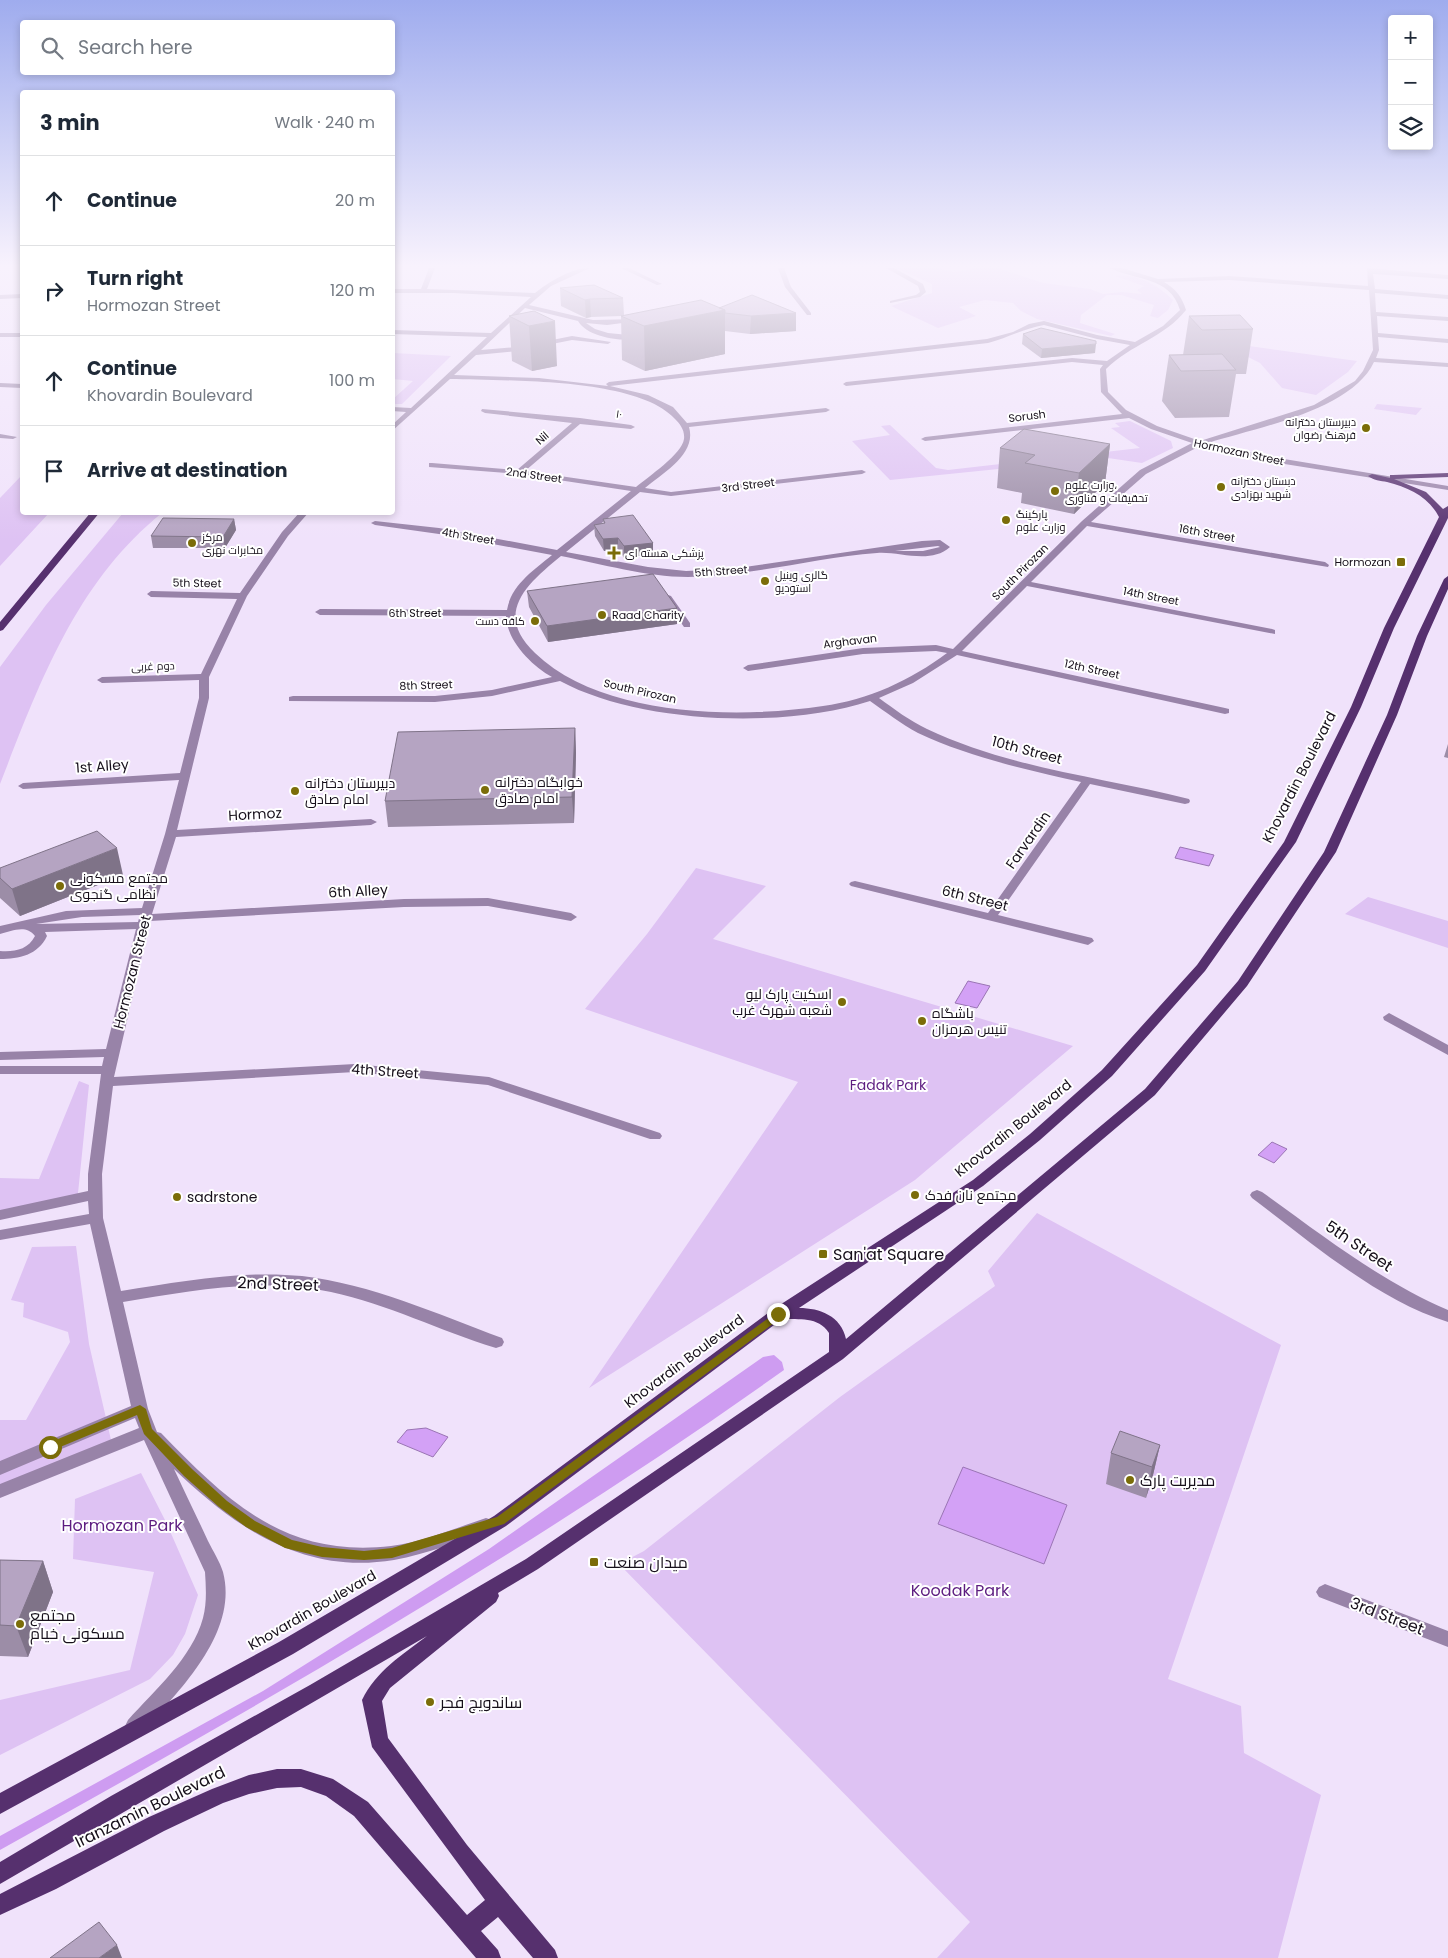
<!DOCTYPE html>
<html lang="en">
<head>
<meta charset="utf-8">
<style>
	:root { --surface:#fff; --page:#f2f2f3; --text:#1f2937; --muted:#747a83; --line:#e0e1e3 }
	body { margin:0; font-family:Poppins,Cairo,sans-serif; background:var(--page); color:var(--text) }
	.controls { position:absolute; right:15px; top:15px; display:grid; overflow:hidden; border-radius:5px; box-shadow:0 2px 8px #0003 }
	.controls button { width:45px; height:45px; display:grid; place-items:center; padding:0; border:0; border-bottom:1px solid var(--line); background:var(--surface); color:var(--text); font:25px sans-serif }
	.stop { position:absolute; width:15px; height:15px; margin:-11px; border:4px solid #7b6d09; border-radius:50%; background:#fff }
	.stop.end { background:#7b6d09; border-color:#fff; box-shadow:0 1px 5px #0008 }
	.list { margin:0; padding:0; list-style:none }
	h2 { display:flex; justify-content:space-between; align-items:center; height:65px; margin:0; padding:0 20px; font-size:21px }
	h2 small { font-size:16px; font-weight:400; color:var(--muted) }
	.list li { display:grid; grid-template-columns:32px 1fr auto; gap:15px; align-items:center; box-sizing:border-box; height:90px; padding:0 20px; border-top:1px solid var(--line) }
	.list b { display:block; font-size:19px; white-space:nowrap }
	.list p { margin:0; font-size:16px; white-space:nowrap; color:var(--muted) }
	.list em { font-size:16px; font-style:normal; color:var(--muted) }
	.icon { flex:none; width:28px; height:28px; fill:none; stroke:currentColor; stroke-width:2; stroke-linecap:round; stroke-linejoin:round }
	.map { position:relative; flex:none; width:1448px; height:1958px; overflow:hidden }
	.search { position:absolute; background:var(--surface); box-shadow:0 2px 8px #0003; left:20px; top:20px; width:375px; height:55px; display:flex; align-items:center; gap:12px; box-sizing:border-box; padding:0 18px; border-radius:5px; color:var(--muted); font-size:19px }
	.panel { position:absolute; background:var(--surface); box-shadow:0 2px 8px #0003; left:20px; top:90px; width:375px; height:425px; border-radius:5px }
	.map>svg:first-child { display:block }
	.green { fill:#dec2f3 }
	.forest { fill:#ce9cf1 }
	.water { fill:#d3a1f6; stroke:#9a75b4 }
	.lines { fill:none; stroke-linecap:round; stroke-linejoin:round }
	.minor { fill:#9883a8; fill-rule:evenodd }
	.major { fill:#56306e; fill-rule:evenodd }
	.wall { fill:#9c8da7 }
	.shaded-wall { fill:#7f7388 }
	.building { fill:#b5a4c2; stroke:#7f7388 }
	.route { fill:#7b6d09 }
	.poi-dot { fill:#7b6d09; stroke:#fff; stroke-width:2 }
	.labels { text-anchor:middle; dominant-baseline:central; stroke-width:4; stroke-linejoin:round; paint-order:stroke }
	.far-street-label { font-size:11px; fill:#160f1a; stroke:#fff }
	.far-poi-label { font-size:11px; fill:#160f1a; stroke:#fff; text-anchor:start }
	.street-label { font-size:14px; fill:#160f1a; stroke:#fff }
	.poi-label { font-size:14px; fill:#160f1a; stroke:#fff; text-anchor:start }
	.park-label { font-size:14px; fill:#5d1d80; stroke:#fff }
	.near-street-label { font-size:16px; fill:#160f1a; stroke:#fff }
	.near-poi-label { font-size:16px; fill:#160f1a; stroke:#fff; text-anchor:start }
	.near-park-label { font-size:16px; fill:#5d1d80; stroke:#fff }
</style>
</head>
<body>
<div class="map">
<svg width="1448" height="1958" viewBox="0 0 1448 1958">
	<rect width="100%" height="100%" fill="#f0e2fb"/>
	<path class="green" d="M896,268H938L954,272L976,268H998L1043,283L1090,289L1103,294L1122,292L1142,294L1137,290L1144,286L1115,276C1137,273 1158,285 1173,300L1168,310L1158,318L1150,316L1154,305L1121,295H1107L1081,315L1080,323L1115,334L1111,336L1037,319L1021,311L1013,303L985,300L959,307L976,316L938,328L891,306L932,293V284Z
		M1235,344L1357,361L1348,372L1316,395L1282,388L1260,363L1240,353Z
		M393,353L451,356L402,404H393V399L413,381L393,379Z
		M1377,404L1422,408L1416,415L1374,409Z
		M1130,421L1171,441L1173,448L1142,463L1108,458L890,480L852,441L890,435L881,426L890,425L936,468L948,470L1140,448L1111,428L1120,427L1115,423Z
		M22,475V512L49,513L0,566V498Z
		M123,513H162C76,582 39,684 0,784V667L46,605Z
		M696,868L766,886L713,939L1073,1046L915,1180L589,1388L798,1082L585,1009L647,934Z
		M1368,897L1448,921V948L1345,914Z
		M79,1081L89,1085L77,1203L0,1218V1178L39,1179Z
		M1037,1213L1281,1345L1168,1679L1241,1706L1244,1753L1321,1795L1278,1958H937L970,1922L619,1564L644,1551L840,1397L995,1286L988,1271Z
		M76,1246L89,1344L111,1440L0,1485V1420H26L70,1342L68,1332L23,1317L24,1303L11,1300L32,1247Z
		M141,1473L166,1522L198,1595L185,1634L173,1655L150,1679L0,1755V1700L130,1670L154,1572L73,1559L75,1499Z"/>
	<path class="forest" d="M774,1355L782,1362L784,1370C534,1548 268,1701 0,1850V1836L263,1691L489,1549L763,1357Z"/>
	<path class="water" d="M1180,847L1214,855L1209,866L1175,858Z
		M968,981L990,986L977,1008L955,1003Z
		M1272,1142L1287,1149L1274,1163L1258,1155Z
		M426,1428L448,1437L433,1457L397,1442L407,1430Z
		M963,1467L1067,1505L1044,1564L938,1524Z"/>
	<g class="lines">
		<path class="minor" d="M429,268H435L427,289L535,293C549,282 571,268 590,268L551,286L529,305L593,320L638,319V321L607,325L586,323L595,329L608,333L639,336L642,338L641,339C623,342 588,338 578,321L525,308L481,350L517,347L572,336L611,342L608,344L572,340L517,351L476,355L454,375L539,378L608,386L606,384L609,382L987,339L1013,332L1029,324L1044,321L1097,335L1135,342L1163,326L1180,310C1170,276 1136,281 1110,268H1122L1158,279L1229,276L1368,286L1367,268L1448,275V279L1373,274L1375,289L1448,295V299L1375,293L1376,312L1448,317V321L1377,316L1378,333L1448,339V343L1378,337L1379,350L1376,358L1448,363V367L1374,362C1352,410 1256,428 1208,443L1272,457L1448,486V490L1272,462L1200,446L1146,474L1091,522L1325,562L1329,565L1328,567L1087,526L1031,582L1272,629L1275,630V634L1027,586L962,651L1225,708L1229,709V713L1225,714L957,655L913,683L879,698C894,709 910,721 927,729C1009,768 1102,777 1189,799L1190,801L1189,803L1185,804L1090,784L998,915L1092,938L1094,941L1088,945L851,886L849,884L851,882L855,881L988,913L1081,782C1027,770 969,757 918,733C901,724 886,712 870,701C784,729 640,724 560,681L492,696L435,702L289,701V697L293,696H435L492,690L552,677C531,665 507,641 506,616L320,615L315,612L320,609L507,610C511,585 534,570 552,555L439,534L375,525L371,523L375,521L439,528L557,550L631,491L519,474L429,467V463H432L517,470L572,423L485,413L481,411L482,409L580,418L631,425L635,427L631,429L580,424L525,471L636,487C648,477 682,454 684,439C685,430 680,424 675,419C637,377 505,381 450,379L392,431V425L406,412L392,411V407L411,408L487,337L392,334V330L491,333L531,297L453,293H392V289H421ZM1229,280L1369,290L1373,350L1363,371L1355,381L1314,405L1200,441L1157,426L1126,410L1108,392L1106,369C1130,345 1165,337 1186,310C1182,297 1176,289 1164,282ZM1044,325L1097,339L1130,345L1107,361L1072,358L846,382L843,384L846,386L1072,362L1103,365L1100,369L1101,392L1122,414L925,437L921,439L925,441L1129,418L1151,429L1192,443L1140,470L1082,521L953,649L936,645L863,648L748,665L743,668L748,671L863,654L936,651L947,653C911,680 868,700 823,706C737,719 601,717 535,653C493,613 527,584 561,556C602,564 646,577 688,577C752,576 813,558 877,553C899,551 930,565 950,547L940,540L922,541L731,569L686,571L648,567L566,552L640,492L671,496L862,474L866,472L862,470L671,492L645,488C663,473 697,454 689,427L826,412L830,410L826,408L687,423L673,407L648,395L610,386L988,343C1007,338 1025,328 1044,325ZM938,546L940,547L923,551H895Z
			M621,268H629L662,284L657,285Z
			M778,268H784L791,287L811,313V315H807L785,287Z
			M886,268H894L923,284L926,292L920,297L890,303V301L916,295L920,292L918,286Z
			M22,294V298L0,299V295Z
			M0,333H22V337H0Z
			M0,383L22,384V388L0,387Z
			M0,434L17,437L13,439L0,438Z
			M300,512H309L288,536L247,596L209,677V698L177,830L371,819L377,822L371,825L176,837L152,914L404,899L488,898L571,913L577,917L571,921L488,906L404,907L150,921L114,1077L355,1064L489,1077L660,1133L662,1136L660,1139H650L488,1085L355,1072L113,1086L102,1174L103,1218L121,1291C180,1282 241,1270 302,1276C371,1284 437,1314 502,1338L504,1342L502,1346L496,1348C440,1331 388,1304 331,1292C262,1277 191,1291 123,1302L148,1409L157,1432L161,1433C229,1503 286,1558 391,1546C423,1542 455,1528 486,1518L492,1520L495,1525L492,1530C460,1541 427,1554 394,1560C303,1575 236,1528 174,1469C185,1493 197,1517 208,1541C213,1551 220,1562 223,1572C239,1633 178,1692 142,1732L135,1735L128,1732L125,1726L128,1720C155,1690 192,1658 203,1618C207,1603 206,1588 205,1572L144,1440L0,1498V1484L139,1428L135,1418L0,1475V1461L131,1406L90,1224L0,1240V1230L89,1214L88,1201L0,1220V1210L88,1191V1174L101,1074H0V1066H102L104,1057L0,1060V1052L106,1049L136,929L45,932L47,936C38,955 19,959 0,959V951C14,952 28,950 35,936C26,924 12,931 0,934V926L66,911L142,908L165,834L179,780L23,789L18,786L23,783L180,773L199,698V680L102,683L97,680L102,677L201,674L237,599L151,597L147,594L151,591L240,593L282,532ZM140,915L138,922L36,924L82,917Z
			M668,595L671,596L690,623V627H684L664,598Z
			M1389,1013L1448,1045V1055L1384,1020L1383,1017Z
			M1257,1190L1262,1192C1322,1235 1380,1281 1448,1310V1322C1377,1300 1311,1242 1252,1198L1250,1195L1252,1192Z
			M1325,1584L1448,1631V1647L1319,1597L1316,1592L1319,1587Z"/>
		<path class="major" d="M1448,473V477L1394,479L1426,492L1443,509L1448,506V518L1394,628L1361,707L1296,842L1205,971L1112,1076L1040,1140L983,1186L799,1308C820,1308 841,1316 846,1339L1145,1089L1238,981L1324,852L1387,715L1417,636L1444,579L1448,576V589L1427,636L1397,715L1336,852L1247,986L1155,1095L843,1359L538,1569L498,1593L499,1596L496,1602L390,1688L382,1701L388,1738L467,1845L555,1950L558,1958H533L498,1917L481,1931L498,1950L501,1958H476L354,1816L326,1796L301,1787L277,1788L249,1794L223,1803L164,1831L56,1889L0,1915V1894L149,1817L212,1789L249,1775L277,1769H301L333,1779L368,1802L467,1915L485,1900L372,1747L362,1700C376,1671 402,1655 427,1636L0,1884V1862L111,1796L310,1685L526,1559L829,1352V1333C818,1316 799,1320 782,1319L506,1526L293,1654L0,1814V1793L279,1642L494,1516L772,1310L973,1180L1030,1134L1102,1070L1197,965L1284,842L1351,707L1384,628L1439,517C1428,496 1409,488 1387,482C1381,481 1373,480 1368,476L1372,474L1390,478V475H1393Z
			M91,512H100L3,630L0,631V622Z"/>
	</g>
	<path class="wall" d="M560,288L623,298L624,315L719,308L796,313V331L750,334L725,331V354L645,371L622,360L621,316L591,317L586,318L561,306Z
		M534,311L557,366L532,371L512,361L509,316Z
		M1189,316L1253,329L1246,374H1236L1229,417L1175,418L1162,401L1169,355H1183Z
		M1023,334L1095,353L1041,358L1022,344Z
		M1110,444L1105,483L1074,514L1021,503L1022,493L997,488L1000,448Z
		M234,519L236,530L225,548H153L151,536Z
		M603,519L653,543V554L624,558L618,549L604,551L595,536L594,525L604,524Z
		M527,591L677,624L548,642L529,607Z
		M575,728L576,753L574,823L388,827L385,801Z
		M1448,744V758L1444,757Z
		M0,868L123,875L20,916L0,898V899Z
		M1160,1445L1153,1475L1146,1498L1106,1484L1111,1453Z
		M0,1560L43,1561L53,1592L28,1657L0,1656Z"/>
	<path class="shaded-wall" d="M590,299L591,317L586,318L585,300Z
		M725,310V354L645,371L644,326Z
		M796,313V331L750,334L751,316Z
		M555,321L557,366L532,371L529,326Z
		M1096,344L1095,353L1041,358L1042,349Z
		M1110,444L1105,483L1074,514L1079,473Z
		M234,519L236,530L225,548L223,537Z
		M618,538V549L604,551L603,539Z
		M653,543V554L624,558V546Z
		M677,608V624L548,642L547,626Z
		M575,728L576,753L574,823L572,797Z
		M117,848L123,875L20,916L12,889Z
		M1160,1445L1153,1475L1146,1498L1152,1467Z
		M43,1561L53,1592L28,1657L16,1626Z
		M117,1945L122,1958H99Z"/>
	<path class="building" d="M594,285L623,298L590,299L585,300L560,288Z
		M752,295L796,313L751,316L725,313V310L719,308Z
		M701,300L725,310L644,326L621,316Z
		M534,311L555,321L529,326L509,316Z
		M1240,315L1253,329L1202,330L1189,316Z
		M1041,328L1096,341V344L1042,349L1023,334Z
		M1222,354L1236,370L1181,371L1169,355Z
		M1024,429L1110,444L1079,473L1025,463L1035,455L1000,448Z
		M633,515L653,543L624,546L618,538L603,539L594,525L605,523L603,519Z
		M163,518L234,519L223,537L151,536Z
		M653,574L677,608L547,626L527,591Z
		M575,728L572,797L385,801L398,732Z
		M97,831L117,848L12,889L0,878V868Z
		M1120,1431L1160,1445L1152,1467L1111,1453Z
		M0,1560L43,1561L16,1626L0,1625Z
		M99,1922L117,1945L99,1958H50Z"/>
	<linearGradient id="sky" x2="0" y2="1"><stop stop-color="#9facee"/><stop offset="0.49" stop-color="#f8f2fd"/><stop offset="1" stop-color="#f8f2fd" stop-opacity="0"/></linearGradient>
	<rect width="1448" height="542" fill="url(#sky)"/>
	<path class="route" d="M778,1311L782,1312V1317L504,1524L392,1558L364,1560L322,1557L285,1548L246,1527L219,1507L184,1476L144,1434L137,1415L53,1450L50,1451L44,1447L46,1444L140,1405L146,1409L152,1429L192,1469L227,1501L255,1521L292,1540L322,1547L364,1551L392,1548L497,1517Z"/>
	<g class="poi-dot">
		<circle cx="1366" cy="428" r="5"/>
		<circle cx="1221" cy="487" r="5"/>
		<circle cx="1055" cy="491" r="5"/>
		<circle cx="1006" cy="520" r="5"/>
		<circle cx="192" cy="543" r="5"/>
		<path d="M611.5 545.5h5v5h5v5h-5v5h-5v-5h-5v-5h5z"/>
		<rect x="1396" y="557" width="10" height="10" rx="2.5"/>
		<circle cx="765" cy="581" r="5"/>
		<circle cx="602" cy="615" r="5"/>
		<circle cx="535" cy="621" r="5"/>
		<circle cx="485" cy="790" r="5"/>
		<circle cx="295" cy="791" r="5"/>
		<circle cx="60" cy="886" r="5"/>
		<circle cx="842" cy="1002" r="5"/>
		<circle cx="922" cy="1021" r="5"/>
		<circle cx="915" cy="1195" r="5"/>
		<circle cx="177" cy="1197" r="5"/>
		<rect x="818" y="1249" width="10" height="10" rx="2.5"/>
		<circle cx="1130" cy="1480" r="5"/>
		<rect x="589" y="1557" width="10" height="10" rx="2.5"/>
		<circle cx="20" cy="1624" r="5"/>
		<circle cx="430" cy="1702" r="5"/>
	</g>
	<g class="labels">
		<g class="far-street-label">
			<text transform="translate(619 414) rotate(8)">۱۰</text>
			<text transform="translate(1027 416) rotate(-7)">Sorush</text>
			<text transform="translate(542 438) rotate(-41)">Nil</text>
			<text transform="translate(1239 452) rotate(12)">Hormozan Street</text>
			<text transform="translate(534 475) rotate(8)">2nd Street</text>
			<text transform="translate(748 485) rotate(-7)">3rd Street</text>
			<text transform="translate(1207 533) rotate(10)">16th Street</text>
			<text transform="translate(468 536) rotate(10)">4th Street</text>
			<text transform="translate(721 571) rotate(-4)">5th Street</text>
			<text transform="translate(1020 572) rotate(-45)">South Pirozan</text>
			<text transform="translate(197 583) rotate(1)">5th Steet</text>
			<text transform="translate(1151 596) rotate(11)">14th Street</text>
			<text x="415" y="613">6th Street</text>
			<text transform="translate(850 641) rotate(-7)">Arghavan</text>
			<text transform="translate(153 666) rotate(-2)">دوم غربی</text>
			<text transform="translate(1092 669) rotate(12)">12th Street</text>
			<text transform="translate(426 685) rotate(-2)">8th Street</text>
			<text transform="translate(640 691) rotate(13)">South Pirozan</text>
		</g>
		<g class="far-poi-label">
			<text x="1356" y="422" text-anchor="end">دبیرستان دخترانه<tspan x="1356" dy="13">فرهنگ رضوان</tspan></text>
			<text x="1231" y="481">دبستان دخترانه<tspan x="1231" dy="13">شهید بهزادی</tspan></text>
			<text x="1065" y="485">وزارت علوم،<tspan x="1065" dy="13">تحقیقات و فناوری</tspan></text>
			<text x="1016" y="514">پارکینگ<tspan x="1016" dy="13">وزارت علوم</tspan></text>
			<text x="202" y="537">مرکز<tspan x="202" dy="13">مخابرات نهری</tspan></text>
			<text x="625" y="553">پزشکی هسته ای</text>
			<text x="1391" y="562" text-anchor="end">Hormozan</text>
			<text x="775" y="575">گالری وینیل<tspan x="775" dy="13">استودیو</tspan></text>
			<text x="612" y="615">Raad Charity</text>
			<text x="525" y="621" text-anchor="end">کافه دست</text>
		</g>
		<g class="street-label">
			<text transform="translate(1027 750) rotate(15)">10th Street</text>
			<text transform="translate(102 766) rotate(-4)">1st Alley</text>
			<text transform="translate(1299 777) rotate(-63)">Khovardin Boulevard</text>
			<text transform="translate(255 814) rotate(-3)">Hormoz</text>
			<text transform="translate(1028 840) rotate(-55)">Farvardin</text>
			<text transform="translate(358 891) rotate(-3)">6th Alley</text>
			<text transform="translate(975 898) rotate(14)">6th Street</text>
			<text transform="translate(132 972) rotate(-76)">Hormozan Street</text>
			<text transform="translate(385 1071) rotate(4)">4th Street</text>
			<text transform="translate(1013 1128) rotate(-39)">Khovardin Boulevard</text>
			<text transform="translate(684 1361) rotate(-37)">Khovardin Boulevard</text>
			<text transform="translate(312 1610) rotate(-30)">Khovardin Boulevard</text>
		</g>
		<g class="poi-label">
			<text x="495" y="782">خوابگاه دخترانه<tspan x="495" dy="16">امام صادق</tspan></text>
			<text x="305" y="783">دبیرستان دخترانه<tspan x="305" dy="16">امام صادق</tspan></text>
			<text x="70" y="878">مجتمع مسکونی<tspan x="70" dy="16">نظامی گنجوی</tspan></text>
			<text x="832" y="994" text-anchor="end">اسکیت پارک لیو<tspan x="832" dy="16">شعبه شهرک غرب</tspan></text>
			<text x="932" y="1013">باشگاه<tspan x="932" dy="16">تنیس هرمزان</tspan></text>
			<text x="925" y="1195">مجتمع نان فدک</text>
			<text x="187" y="1197">sadrstone</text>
		</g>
		<g class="park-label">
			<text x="888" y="1085">Fadak Park</text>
		</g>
		<g class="near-street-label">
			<text transform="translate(1359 1246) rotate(34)">5th Street</text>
			<text transform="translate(278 1284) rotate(2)">2nd Street</text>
			<text transform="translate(1387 1616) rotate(21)">3rd Street</text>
			<text transform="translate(150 1807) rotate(-26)">Iranzamin Boulevard</text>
		</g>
		<g class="near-poi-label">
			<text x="833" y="1254">San'at Square</text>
			<text x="1140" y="1480">مدیریت پارک</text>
			<text x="604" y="1562">میدان صنعت</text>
			<text x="30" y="1615">مجتمع<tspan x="30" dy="18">مسکونی خیام</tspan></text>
			<text x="440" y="1702">ساندویچ فجر</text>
		</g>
		<g class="near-park-label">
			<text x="122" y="1525">Hormozan Park</text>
			<text x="960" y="1590">Koodak Park</text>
		</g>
	</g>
</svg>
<div class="controls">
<button>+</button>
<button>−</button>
<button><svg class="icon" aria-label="layers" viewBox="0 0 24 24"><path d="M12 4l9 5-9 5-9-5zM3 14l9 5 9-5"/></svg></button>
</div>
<div class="stop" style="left:50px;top:1447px"></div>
<div class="stop end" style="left:778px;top:1314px"></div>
<div class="search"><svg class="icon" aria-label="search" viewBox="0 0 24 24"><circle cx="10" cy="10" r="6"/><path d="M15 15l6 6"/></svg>Search here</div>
<section class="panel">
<h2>3 min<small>Walk · 240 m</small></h2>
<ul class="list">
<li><svg class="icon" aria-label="ahead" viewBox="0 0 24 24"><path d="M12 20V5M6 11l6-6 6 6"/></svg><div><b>Continue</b></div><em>20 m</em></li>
<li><svg class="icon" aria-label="right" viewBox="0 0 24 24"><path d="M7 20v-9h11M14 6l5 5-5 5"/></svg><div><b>Turn right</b><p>Hormozan Street</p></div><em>120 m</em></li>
<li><svg class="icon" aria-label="ahead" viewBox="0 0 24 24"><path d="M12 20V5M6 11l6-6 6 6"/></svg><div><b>Continue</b><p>Khovardin Boulevard</p></div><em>100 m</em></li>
<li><svg class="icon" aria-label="arrive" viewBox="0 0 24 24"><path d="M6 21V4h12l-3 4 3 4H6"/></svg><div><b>Arrive at destination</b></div></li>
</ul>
</section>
</div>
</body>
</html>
